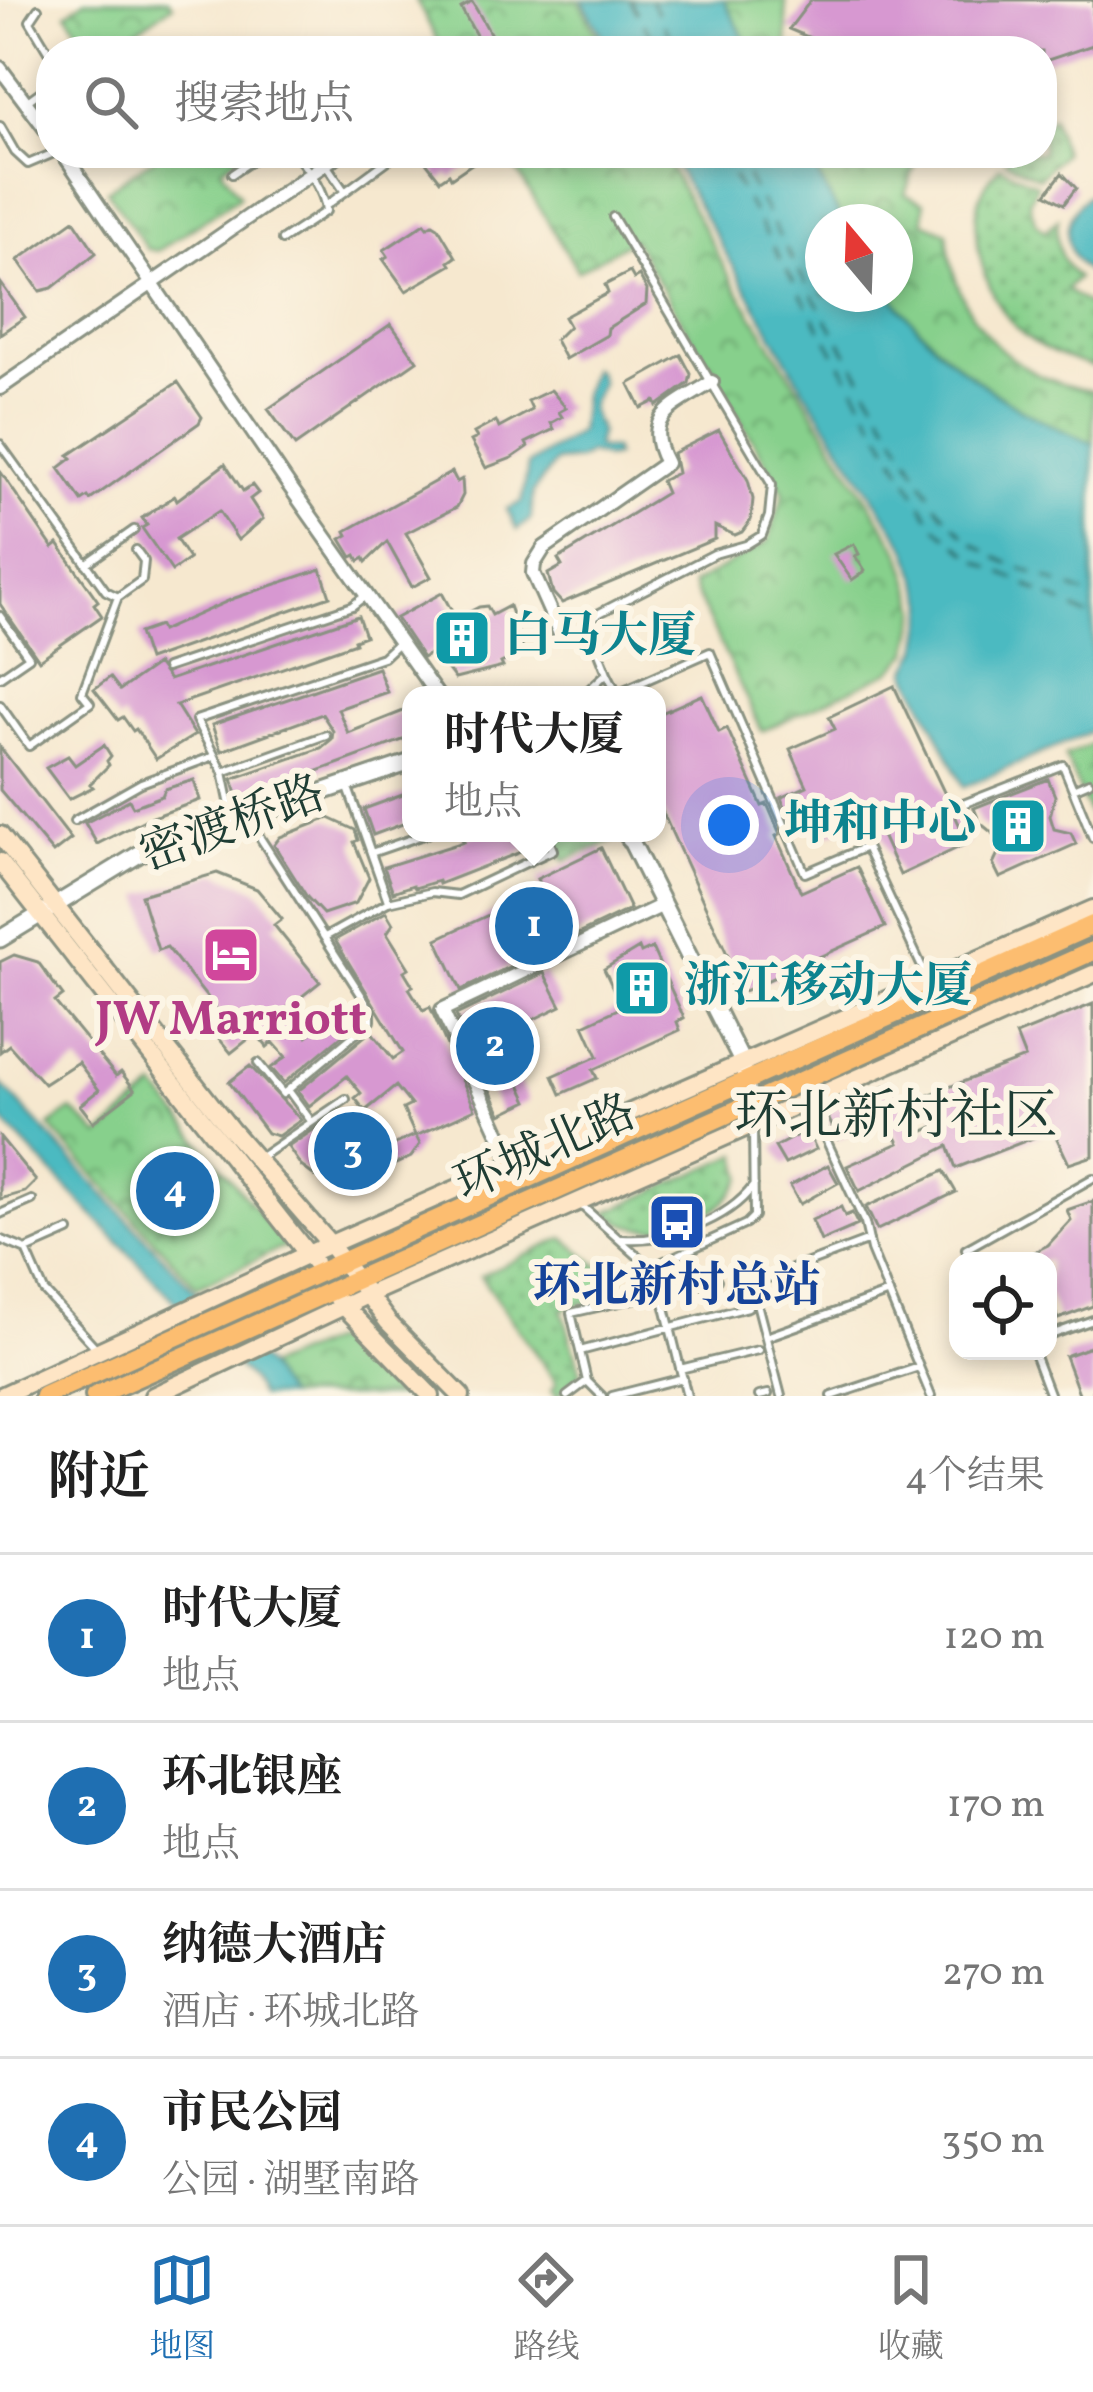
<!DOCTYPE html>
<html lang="zh">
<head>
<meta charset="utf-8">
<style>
	:root { --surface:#fff; --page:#f6f6f6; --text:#222; --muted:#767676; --line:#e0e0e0; --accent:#1f6fb2 }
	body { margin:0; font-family:Vollkorn,"Noto Serif SC",serif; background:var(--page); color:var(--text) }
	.controls { position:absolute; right:36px; bottom:36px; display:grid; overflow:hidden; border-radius:24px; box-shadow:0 6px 18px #0003 }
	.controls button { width:108px; height:108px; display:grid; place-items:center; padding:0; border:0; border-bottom:3px solid var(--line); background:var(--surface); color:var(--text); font:60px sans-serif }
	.compass { position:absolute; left:805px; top:204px; width:108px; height:108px; border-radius:50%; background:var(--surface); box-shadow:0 6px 18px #0003; rotate:341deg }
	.you { position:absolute; left:729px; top:825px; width:42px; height:42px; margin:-30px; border:9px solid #fff; border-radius:50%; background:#1a73e8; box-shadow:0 0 0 18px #1a73e833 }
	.badge { display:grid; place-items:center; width:78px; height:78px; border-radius:50%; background:var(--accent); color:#fff; font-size:39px; font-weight:700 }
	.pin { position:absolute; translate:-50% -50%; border:6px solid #fff; box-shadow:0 3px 12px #0006 }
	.popup { position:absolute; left:402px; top:686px; width:264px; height:156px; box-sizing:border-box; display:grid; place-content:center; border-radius:24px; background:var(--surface); filter:drop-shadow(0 3px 9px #0005); font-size:39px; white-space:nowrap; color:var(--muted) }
	.popup b { font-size:45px; color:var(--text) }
	.popup::after { content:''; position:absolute; left:50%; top:100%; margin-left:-24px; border:24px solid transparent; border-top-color:var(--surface) }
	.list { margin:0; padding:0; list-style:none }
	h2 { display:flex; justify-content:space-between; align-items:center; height:156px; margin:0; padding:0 48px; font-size:51px }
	h2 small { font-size:39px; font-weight:400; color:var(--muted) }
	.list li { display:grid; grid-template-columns:78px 1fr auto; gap:36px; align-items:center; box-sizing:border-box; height:168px; padding:0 48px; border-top:3px solid var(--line) }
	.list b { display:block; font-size:45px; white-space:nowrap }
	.list p { margin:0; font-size:39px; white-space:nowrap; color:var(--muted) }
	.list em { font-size:39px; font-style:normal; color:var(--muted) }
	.icon { flex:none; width:66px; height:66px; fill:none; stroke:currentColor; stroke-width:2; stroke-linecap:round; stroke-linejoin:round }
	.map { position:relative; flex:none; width:1093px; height:1396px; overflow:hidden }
	.search { position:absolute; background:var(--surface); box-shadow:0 6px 18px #0003; left:36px; right:36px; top:36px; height:132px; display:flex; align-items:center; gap:30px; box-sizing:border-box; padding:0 42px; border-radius:48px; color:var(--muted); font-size:45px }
	.sheet { height:828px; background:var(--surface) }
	nav { display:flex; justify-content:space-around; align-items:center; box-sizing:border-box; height:168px; border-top:3px solid var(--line); background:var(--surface); font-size:33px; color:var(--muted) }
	nav a { display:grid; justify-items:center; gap:6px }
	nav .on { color:var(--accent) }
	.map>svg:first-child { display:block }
	.grass { fill:url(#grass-dots); stroke:#538660; stroke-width:3 }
	.park { fill:url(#park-crowns); stroke:#538660; stroke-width:3 }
	.water { fill:#4bbac1; stroke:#357c7a; stroke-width:3 }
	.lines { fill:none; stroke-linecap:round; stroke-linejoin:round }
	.ferry { stroke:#2a5c57; stroke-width:3; stroke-dasharray:15 12; stroke-linecap:butt }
	.building { fill:#d798d1 }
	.trunk-tunnel { stroke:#cbc6b0; stroke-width:21; stroke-dasharray:21 10; stroke-linecap:butt }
	.service-casing { stroke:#8a9282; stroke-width:12 }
	.minor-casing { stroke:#8a9282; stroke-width:18 }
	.tertiary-casing { stroke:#8a9282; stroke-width:21 }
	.secondary-casing { stroke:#8a9282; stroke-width:22 }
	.primary-casing { stroke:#8a9282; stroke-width:24 }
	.service { stroke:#fff; stroke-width:6 }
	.minor { stroke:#fff; stroke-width:12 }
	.tertiary { stroke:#fff; stroke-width:15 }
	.secondary { stroke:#fee5c5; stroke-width:16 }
	.primary { stroke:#fcbd6f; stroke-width:18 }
	.labels { text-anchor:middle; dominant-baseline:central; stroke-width:12; stroke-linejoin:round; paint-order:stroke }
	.culture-label { font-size:48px; font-weight:bold; fill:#0d838f; stroke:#fcf5e5; text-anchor:start }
	.street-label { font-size:48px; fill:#1f3d34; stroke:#fcf5e5 }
	.hotel-label { font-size:48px; font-weight:bold; fill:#b23c85; stroke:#fcf5e5 }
	.transit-label { font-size:48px; font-weight:bold; fill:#164399; stroke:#fcf5e5 }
	.quarter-label { font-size:54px; fill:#1f3d34; stroke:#fcf5e5 }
</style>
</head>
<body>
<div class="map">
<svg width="1093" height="1396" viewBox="0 0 1093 1396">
	<defs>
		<pattern id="grass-dots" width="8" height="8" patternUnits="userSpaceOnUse" patternTransform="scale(3)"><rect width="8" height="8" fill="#87d08c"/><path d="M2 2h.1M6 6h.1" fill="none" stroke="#6eaa73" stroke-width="1.8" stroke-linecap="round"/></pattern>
		<pattern id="park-crowns" width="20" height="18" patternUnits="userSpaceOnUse" patternTransform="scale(3)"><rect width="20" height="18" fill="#87d08c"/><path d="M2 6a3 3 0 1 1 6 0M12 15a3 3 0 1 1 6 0" fill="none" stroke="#6eaa73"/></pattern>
	</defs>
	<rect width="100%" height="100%" fill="#fcf5e5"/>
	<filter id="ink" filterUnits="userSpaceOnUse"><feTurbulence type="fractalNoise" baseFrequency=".00833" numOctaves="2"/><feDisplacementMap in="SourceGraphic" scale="24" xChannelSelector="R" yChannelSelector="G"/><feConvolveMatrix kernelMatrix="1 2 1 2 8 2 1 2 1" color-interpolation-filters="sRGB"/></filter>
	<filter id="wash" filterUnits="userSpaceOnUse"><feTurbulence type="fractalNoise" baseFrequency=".004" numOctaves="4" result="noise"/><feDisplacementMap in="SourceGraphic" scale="48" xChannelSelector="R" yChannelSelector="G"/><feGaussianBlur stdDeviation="2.7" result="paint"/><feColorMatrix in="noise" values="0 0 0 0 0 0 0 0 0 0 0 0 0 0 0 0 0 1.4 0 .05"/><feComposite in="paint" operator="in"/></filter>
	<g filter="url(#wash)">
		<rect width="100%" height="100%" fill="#f6e8cf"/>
		<path class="grass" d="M1052,117L1063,153L1039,178L1005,161L1011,153H1042V124Z
			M1000,166L1037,185L1029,201L1035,221L1045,232L1058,219C1054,242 1060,262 1077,278L1066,290L1093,308V367C1073,361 1050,353 1032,341C993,316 966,243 980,198C983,186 992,176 1000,166Z
			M738,1154L743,1177C721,1224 645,1245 606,1213Z
			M564,1238L632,1292L562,1309L581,1373L557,1396L552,1390L557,1383L480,1276Z"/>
		<path class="park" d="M85,0H169L173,5L106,51H93L67,13Z
			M416,0H578L606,51H443Z
			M724,0H785L788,51H751Z
			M162,153H243L221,168L240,196L158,251L147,249L107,190Z
			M506,153H662L736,288L901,553L919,609L909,653L891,671L762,731L692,585L768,542L784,493L633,239L578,271Z
			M806,153H904L917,159L905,194L924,203L923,222L947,232C952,316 1009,379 1093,391V443C1014,413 941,362 891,294H895V222H843Z
			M1093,743V823L1065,756Z
			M552,833H610L613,840L564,861Z
			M156,1088L286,1246L197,1287L49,1126L72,1110L100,1136Z
			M331,1341L351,1348L397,1396H286L266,1367Z"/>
		<path class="water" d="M582,0H724L751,51H611Z
			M668,153H806L843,222H823V294H891C938,362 1016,414 1093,443V731L964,787L907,671L919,649L927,605L908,550L802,386Z
			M1093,192V276C1059,255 1059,213 1093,192Z
			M592,368L597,371L601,383C591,410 584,401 600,431L596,446L600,449H613L615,456L607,458L589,453L578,460L555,462L533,492L531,519L517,530L507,509L522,502L528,465L579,432L583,395Z
			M0,1083L266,1367L286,1396H260L251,1381L0,1118Z"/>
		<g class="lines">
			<path class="ferry" d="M630,0L660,51
				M651,0L678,51
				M719,153L934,525L978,561L1093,619
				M734,153L799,272L938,507L970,541L997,558L1093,598"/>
		</g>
		<g id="blocks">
			<path class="building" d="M811,0H1093V45L1042,62V51H809L815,40L789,29Z
				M472,2L481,17L500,51H485L472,28L461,8Z
				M419,153H488L451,178L449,174L440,180Z
				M1062,173L1076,188L1064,204L1046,194Z
				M74,220L96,253L52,288L40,291L18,260Z
				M425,223L428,227L433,224L438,227L456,257L449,262L451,265L406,291L383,259L388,256L384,250Z
				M630,272L634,279L639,276L647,290L646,304L608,328L607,335L565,359L555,340L569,326L564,317L608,293L605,285Z
				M0,282L25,317L0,334Z
				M391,324L417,361L295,446L268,409Z
				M681,355L691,374L689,383L657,406L655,401L641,408L629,384Z
				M178,382L202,417L199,423L90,500L88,497L82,501L59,468L72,458L69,455Z
				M551,390L566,408L559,412L562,417L551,423L554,429L526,443L528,447L512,458L486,468L471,441L477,438L474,433L496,421L499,428L532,410L528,401Z
				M719,430L748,480L753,499L751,520L742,532L735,535L715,526V539L562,603L553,593L548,574L562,566L558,559L666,493L661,481L677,473L673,453Z
				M225,464L243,491L252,485L258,493L250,499L263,519L238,540L219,511L176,539L189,559L172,571L142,528L147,525L142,518L175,496L177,500Z
				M0,471L53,548L58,544L98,601L94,604L102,616L39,660L0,604Z
				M452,472L457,482L462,479L463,495L457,507L406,533L431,577L412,587L387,542L366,562L364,558L359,561L356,555L352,557L341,539L348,535L346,531Z
				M854,544L859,554L855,556L865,571L852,580L834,554Z
				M321,569L330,596L148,660L139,633L159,626L161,631L235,598Z
				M442,593L456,619L479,607L487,606L492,615L509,606L522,643V653L501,663L503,667L455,679L434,651L423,658L396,618Z
				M358,616L365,636L354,640L355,643L176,705L195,735L156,759L136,729L133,731L123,717L118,720L94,689L110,677L120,690L157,664L169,680Z
				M378,668L387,692L338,709L348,733L411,708V737L239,800L232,779L321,748L332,739L333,731L322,714L221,751L212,725Z
				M894,686L968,843L900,875L872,814L829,834L821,815L794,827L781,798L807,786L790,749L835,729L829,717Z
				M702,695L719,732L727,728L762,806L767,804L780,834L776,836L801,892L857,867L885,927L744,991L657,800V715Z
				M104,745L111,756L107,761L109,765L90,784L93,787L69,799L46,768L68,756L75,765Z
				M0,747L71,839L53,853L0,790Z
				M1048,779L1055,796L1050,816L1054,829L1071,833L1076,844L1000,878L993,864L1001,847L995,835L980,823L974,808Z
				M194,780L200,800L145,820L97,844L85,823L129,800L133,807L162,796L165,789Z
				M411,792V821L373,835L364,809Z
				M329,818L355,830L358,840L354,842L369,878L356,903L323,914L307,897L274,845L280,837Z
				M479,833H531L536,846L439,884L438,881L415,888L413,885L393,892L384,867L464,842L462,839Z
				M601,848L630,909L461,990L437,939L542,890L537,879Z
				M217,873L257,889L282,919L274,925L320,982L286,1009L307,1036L350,1004L362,1019L284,1083L271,1068L286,1057L273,1042L267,1047L256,1033L231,1053L207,1024L220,1014L167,947L158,950L141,895Z
				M386,912L393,924L387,933L409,968L404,971L413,986L409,988L423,1010L430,1007L475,1109L416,1136L420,1144L411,1157L360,1180L343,1183L316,1177L301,1166L288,1147L322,1124L335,1122L354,1125L371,1137L378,1152L415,1135L403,1109L411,1105L396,1086L365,1111L355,1098L361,1093L347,1076L309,1106L298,1091L371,1031L393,1059L403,1052L335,940Z
				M639,948L641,953L652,948L684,1018L677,1022L680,1030L593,1070L597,1078L561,1094L553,1076L598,1056L584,1025L622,1007L604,969Z
				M14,955L38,962L63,996L55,1002L116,1076L121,1072L135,1090L93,1122L80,1105L99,1090L78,1062L44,1084L9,1045L0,1052V962Z
				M544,973L561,1006L524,1024L527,1042L518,1058L510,1063L528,1101L501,1114L456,1015Z
				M1093,1004V1156L1069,1164L1053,1130L956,1168L948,1146L859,1191L847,1166L899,1143L881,1107L848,1122L853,1132L838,1139L826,1113L893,1083L920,1133L939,1124L928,1095L1025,1058L1016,1035Z
				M250,1066L301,1120L278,1136L267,1133L229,1082Z
				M807,1130L816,1149L785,1164L775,1147Z
				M0,1137L36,1181L25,1192L0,1199Z
				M828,1165L838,1183L800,1204L790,1186Z
				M944,1171L956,1192L877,1230L866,1207Z
				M1093,1201V1306L1058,1319L1048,1293V1261H1037L1034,1252L1048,1245L1071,1220L1067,1210Z
				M841,1207L845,1216L852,1213L858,1225L821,1241L812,1220Z
				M1093,1346V1396H1080L1065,1356Z"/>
		</g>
	</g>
	<g filter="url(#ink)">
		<use href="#blocks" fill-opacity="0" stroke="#8a9282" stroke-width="3"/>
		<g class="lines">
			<path class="trunk-tunnel" d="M838,1055L1093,937"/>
			<defs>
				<path id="service" d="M38,9L30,21L51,56
					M26,102L51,84
					M0,126L15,152L28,164L54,153
					M318,153L345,192
					M232,174L263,153
					M327,205L398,153
					M282,240L326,211C324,190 308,170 295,153
					M0,444L106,591L118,597L142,580L144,561L136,550
					M86,564L134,530
					M0,616L29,657L0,677
					M166,668L352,606L365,596
					M607,673L617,693L710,652L805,873L866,847L928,980
					M583,695L607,673L586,620L714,554L746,545L762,535L769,516L772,485L613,217
					M0,705L29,746L90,703L82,693L118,597
					M223,772L326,735
					M347,785L388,901
					M1073,789L1089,782
					M963,804L1063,765L1093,838
					M248,819L371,1010V1021L283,1094L258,1063
					M233,820L223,772L196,720L383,657L399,642
					M74,821L141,783L214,756
					M371,853L429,833
					M325,937L388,902L432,892L458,895L553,850L546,833
					M288,1090L311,1121
					M808,1101L865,1223L871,1250L931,1396
					M259,1158L346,1099
					M582,1206L641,1259L654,1266L746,1224L754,1216L753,1129
					M0,1214L32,1200
					M0,1239L26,1250L44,1291L97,1349
					M622,1239C666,1242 727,1222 754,1185
					M26,1250L69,1231
					M970,1261L966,1249L1093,1178
					M662,1295L687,1396
					M1048,1336L1093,1320
					M766,1337L889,1293
					M580,1351L748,1307
					M1033,1351L1050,1396
					M680,1369L758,1350
					M567,1396L587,1381
					M602,1396L587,1381L571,1313L717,1280
					M612,1396L683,1378
					M759,1396L768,1394
					M781,1396L752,1284L869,1240
					M832,1396L919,1367"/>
				<path id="minor" d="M0,68L51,136
					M63,153L288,484L437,695
					M0,388L341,153
					M561,636L533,573L534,564L544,548L666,463C640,415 675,406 712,382
					M513,1164L442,1010L663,905"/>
				<path id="tertiary" d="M627,833L743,1064L751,1114
					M0,939L141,853L411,762"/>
				<path id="secondary" d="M0,835L231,1130L330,1244L388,1322L461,1396
					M0,862L314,1262
					M337,1299L431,1396
					M1,1396L308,1254L1093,909
					M153,1396L367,1295L1093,974"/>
				<path id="primary" d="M44,1396L1093,925
					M95,1396L1093,951"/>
			</defs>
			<use href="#service" class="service-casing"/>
			<use href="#minor" class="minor-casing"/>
			<use href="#tertiary" class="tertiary-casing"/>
			<use href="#secondary" class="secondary-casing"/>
			<use href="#primary" class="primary-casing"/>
			<use href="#service" class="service"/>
			<use href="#minor" class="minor"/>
			<use href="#tertiary" class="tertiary"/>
			<use href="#secondary" class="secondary"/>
			<use href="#primary" class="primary"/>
		</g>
	</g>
	<defs>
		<symbol id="building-square" viewBox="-11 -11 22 22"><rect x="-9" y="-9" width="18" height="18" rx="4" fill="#0f9aa8" stroke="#fcf5e5"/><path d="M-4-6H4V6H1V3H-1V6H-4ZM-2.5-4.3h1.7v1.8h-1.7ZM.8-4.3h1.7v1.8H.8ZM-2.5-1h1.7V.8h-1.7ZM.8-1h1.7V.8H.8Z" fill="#fff"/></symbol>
		<symbol id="hotel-square" viewBox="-11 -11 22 22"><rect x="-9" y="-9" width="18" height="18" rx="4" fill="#d1479c" stroke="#fcf5e5"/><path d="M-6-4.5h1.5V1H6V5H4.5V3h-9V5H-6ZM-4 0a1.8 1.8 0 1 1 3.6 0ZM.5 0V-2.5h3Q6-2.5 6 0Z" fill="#fff"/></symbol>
		<symbol id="bus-square" viewBox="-11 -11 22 22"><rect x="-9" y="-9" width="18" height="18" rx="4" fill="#1a4fb4" stroke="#fcf5e5"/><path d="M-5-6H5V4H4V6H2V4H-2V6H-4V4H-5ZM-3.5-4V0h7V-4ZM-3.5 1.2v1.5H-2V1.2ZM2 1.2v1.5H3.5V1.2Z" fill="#fff"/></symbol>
	</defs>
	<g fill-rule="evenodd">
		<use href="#building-square" x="429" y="605" width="66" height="66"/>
		<use href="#building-square" x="985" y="793" width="66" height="66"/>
		<use href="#hotel-square" x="198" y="922" width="66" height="66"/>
		<use href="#building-square" x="609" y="955" width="66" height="66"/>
		<use href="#bus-square" x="644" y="1189" width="66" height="66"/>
	</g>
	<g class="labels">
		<g class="culture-label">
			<text x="504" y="638">白马大厦</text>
			<text x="976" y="826" text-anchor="end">坤和中心</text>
			<text x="684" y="988">浙江移动大厦</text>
		</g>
		<g class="street-label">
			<text transform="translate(233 826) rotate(-20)">密渡桥路</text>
			<text transform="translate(546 1150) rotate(-24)">环城北路</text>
		</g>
		<g class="hotel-label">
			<text x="231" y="1021">JW Marriott</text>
		</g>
		<g class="transit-label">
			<text x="677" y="1288">环北新村总站</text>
		</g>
		<g class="quarter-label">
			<text x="896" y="1119">环北新村社区</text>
		</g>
	</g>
</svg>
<div class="controls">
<button><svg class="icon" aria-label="locate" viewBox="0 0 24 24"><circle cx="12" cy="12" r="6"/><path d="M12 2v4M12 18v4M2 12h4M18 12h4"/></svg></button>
</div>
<svg class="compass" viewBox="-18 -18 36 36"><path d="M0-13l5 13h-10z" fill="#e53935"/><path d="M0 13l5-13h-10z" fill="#767676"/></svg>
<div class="you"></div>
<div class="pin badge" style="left:534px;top:926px">1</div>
<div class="popup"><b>时代大厦</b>地点</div>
<div class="pin badge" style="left:495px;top:1046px">2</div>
<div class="pin badge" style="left:353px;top:1151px">3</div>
<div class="pin badge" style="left:175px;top:1191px">4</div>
<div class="search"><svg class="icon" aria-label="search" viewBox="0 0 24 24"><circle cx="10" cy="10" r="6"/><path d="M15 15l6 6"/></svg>搜索地点</div>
</div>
<section class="sheet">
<h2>附近<small>4个结果</small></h2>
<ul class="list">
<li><span class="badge">1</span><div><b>时代大厦</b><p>地点</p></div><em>120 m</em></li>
<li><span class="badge">2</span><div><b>环北银座</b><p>地点</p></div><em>170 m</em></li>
<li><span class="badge">3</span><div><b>纳德大酒店</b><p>酒店 · 环城北路</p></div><em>270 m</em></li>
<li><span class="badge">4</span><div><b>市民公园</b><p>公园 · 湖墅南路</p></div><em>350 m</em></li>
</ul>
</section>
<nav>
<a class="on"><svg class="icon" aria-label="map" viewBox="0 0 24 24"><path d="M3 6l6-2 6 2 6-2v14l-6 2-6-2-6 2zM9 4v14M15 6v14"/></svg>地图</a>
<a><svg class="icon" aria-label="directions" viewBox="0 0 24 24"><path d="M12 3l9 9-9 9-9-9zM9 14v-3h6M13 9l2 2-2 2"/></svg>路线</a>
<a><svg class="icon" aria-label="saved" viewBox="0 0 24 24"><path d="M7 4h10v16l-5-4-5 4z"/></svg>收藏</a>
</nav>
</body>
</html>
